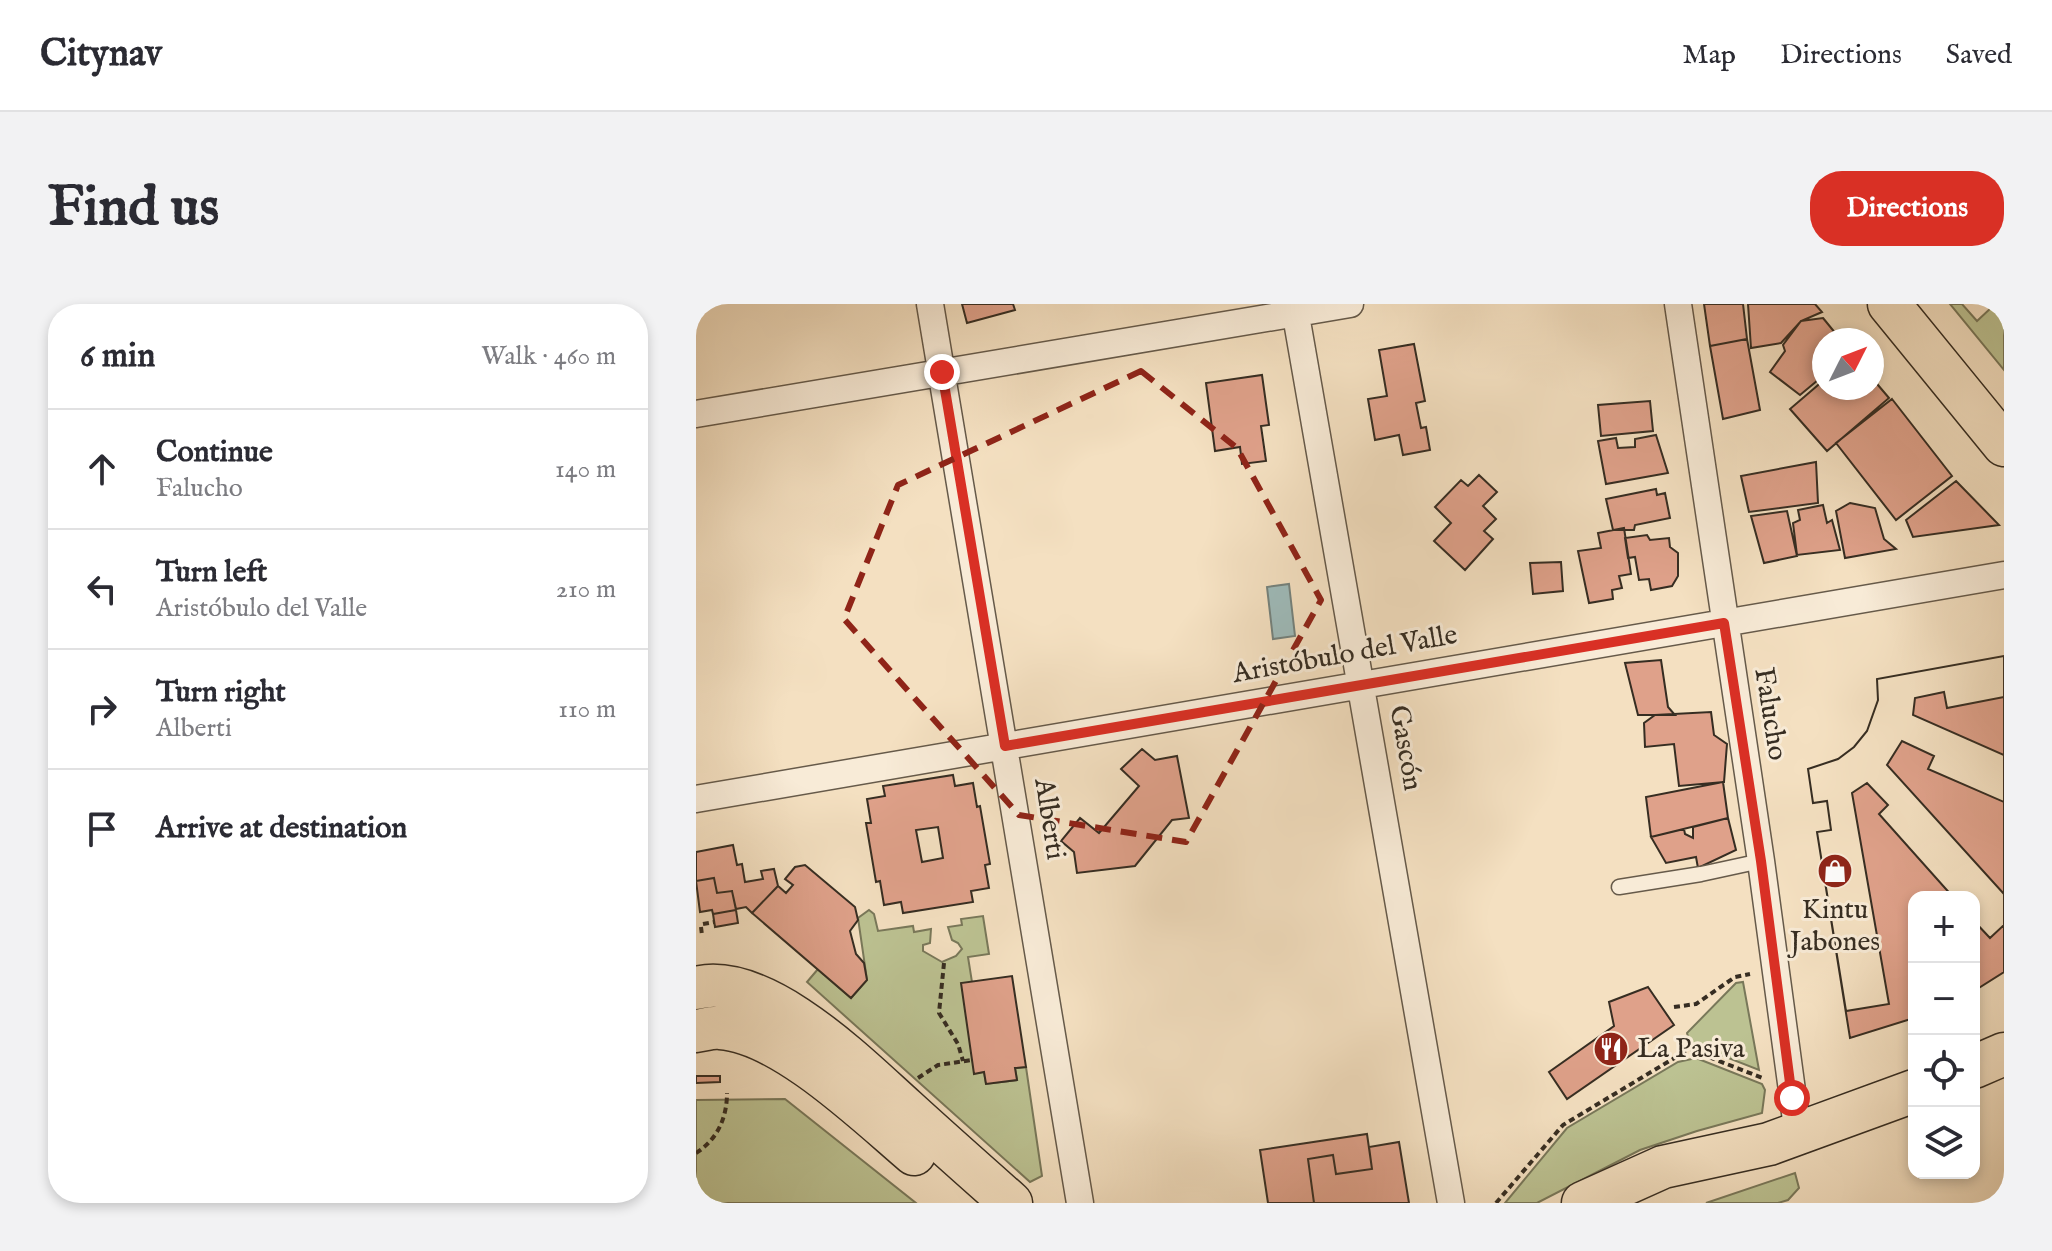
<!DOCTYPE html>
<html lang="en">
<head>
<meta charset="utf-8">
<style>
	:root { --surface:#fff; --page:#f2f2f3; --text:#2b2b33; --muted:#7c7c81; --line:#e1e1e2; --accent:#d93025 }
	body { margin:0; font-family:"IM FELL English",serif; background:var(--page); color:var(--text) }
	.controls { position:absolute; right:24px; bottom:24px; display:grid; overflow:hidden; border-radius:16px; box-shadow:0 4px 12px #0003 }
	.controls button { width:72px; height:72px; display:grid; place-items:center; padding:0; border:0; border-bottom:2px solid var(--line); background:var(--surface); color:var(--text); font:40px sans-serif }
	.compass { position:absolute; left:1116px; top:24px; width:72px; height:72px; border-radius:50%; background:var(--surface); box-shadow:0 4px 12px #0003; rotate:48deg }
	.stop { position:absolute; width:24px; height:24px; margin:-18px; border:6px solid #d93025; border-radius:50%; background:#fff }
	.stop.end { background:#d93025; border-color:#fff; box-shadow:0 2px 8px #0008 }
	.list { margin:0; padding:0; list-style:none }
	h2 { display:flex; justify-content:space-between; align-items:center; height:104px; margin:0; padding:0 32px; font-size:34px }
	h2 small { font-size:26px; font-weight:400; color:var(--muted) }
	.list li { display:grid; grid-template-columns:52px 1fr auto; gap:24px; align-items:center; box-sizing:border-box; height:120px; padding:0 32px; border-top:2px solid var(--line) }
	.list b { display:block; font-size:30px; white-space:nowrap }
	.list p { margin:0; font-size:26px; white-space:nowrap; color:var(--muted) }
	.list em { font-size:26px; font-style:normal; color:var(--muted) }
	.icon { flex:none; width:44px; height:44px; fill:none; stroke:currentColor; stroke-width:2; stroke-linecap:round; stroke-linejoin:round }
	.map { position:relative; flex:none; width:1308px; height:899px; overflow:hidden; border-radius:32px }
	header { display:flex; align-items:center; gap:48px; box-sizing:border-box; height:112px; padding:0 40px; background:var(--surface); border-bottom:2px solid var(--line) }
	header strong { font-size:38px }
	nav { display:flex; gap:44px; margin-inline-start:auto; font-size:28px }
	.intro { display:flex; align-items:center; justify-content:space-between; box-sizing:border-box; height:192px; padding:0 48px }
	h1 { margin:0; font-size:56px }
	.button { padding:20px 36px; border-radius:32px; background:var(--accent); color:#fff; font-size:28px; font-weight:700 }
	main { display:flex; gap:48px; padding:0 48px }
	aside { flex:1; background:var(--surface); border-radius:32px; box-shadow:0 4px 12px #0003 }
	.map>svg:first-child { display:block }
	.green { fill:#bcc292; stroke:#79785a; stroke-width:2 }
	.water { fill:#9ebbba; stroke:#74827d; stroke-width:2 }
	.building { fill:#dfa18a; stroke:#362d22; stroke-width:2; fill-rule:evenodd }
	.lines { fill:none; stroke-linecap:round; stroke-linejoin:round }
	.lane-casing { stroke:#665a4a; stroke-width:17 }
	.street-casing { stroke:#665a4a; stroke-width:29 }
	.primary-casing { stroke:#362d22; stroke-width:45 }
	.path { stroke:#362d22; stroke-width:4; stroke-dasharray:6 4; stroke-linecap:butt }
	.lane { stroke:#f8ebd7; stroke-width:14 }
	.street { stroke:#f8ebd7; stroke-width:26 }
	.primary { stroke:#f4e0c1; stroke-width:42 }
	.route { stroke:#d93025; stroke-width:10 }
	.marked { fill:none; stroke:#8f2418; stroke-width:6; stroke-dasharray:16 10; stroke-linejoin:round }
	.labels { text-anchor:middle; dominant-baseline:central; stroke-width:6; stroke-linejoin:round; paint-order:stroke }
	.street-label { font-size:28px; fill:#362d22; stroke:#f8ebd7 }
	.poi-label { font-size:28px; fill:#362d22; stroke:#f8ebd7 }
</style>
</head>
<body>
<header>
<strong>Citynav</strong>
<nav><a>Map</a><a>Directions</a><a>Saved</a></nav>
</header>
<div class="intro"><h1>Find us</h1><a class="button">Directions</a></div>
<main>
<aside>
<h2>6 min<small>Walk · 460 m</small></h2>
<ul class="list">
<li><svg class="icon" aria-label="ahead" viewBox="0 0 24 24"><path d="M12 20V5M6 11l6-6 6 6"/></svg><div><b>Continue</b><p>Falucho</p></div><em>140 m</em></li>
<li><svg class="icon" aria-label="left" viewBox="0 0 24 24"><path d="M17 20v-9H6M10 6l-5 5 5 5"/></svg><div><b>Turn left</b><p>Aristóbulo del Valle</p></div><em>210 m</em></li>
<li><svg class="icon" aria-label="right" viewBox="0 0 24 24"><path d="M7 20v-9h11M14 6l5 5-5 5"/></svg><div><b>Turn right</b><p>Alberti</p></div><em>110 m</em></li>
<li><svg class="icon" aria-label="arrive" viewBox="0 0 24 24"><path d="M6 21V4h12l-3 4 3 4H6"/></svg><div><b>Arrive at destination</b></div></li>
</ul>
</aside>
<div class="map">
<svg width="1308" height="899" viewBox="0 0 1308 899">
	<rect width="100%" height="100%" fill="#f4e0c1"/>
	<filter id="stains"><feTurbulence type="fractalNoise" baseFrequency=".0025" numOctaves="4"/><feColorMatrix values="0 0 0 0 .2 0 0 0 0 .09 0 0 0 0 .02 0 0 0 .5 -.17"/></filter>
	<radialGradient id="worn" r=".72"><stop offset=".6" stop-color="#630" stop-opacity="0"/><stop offset="1" stop-color="#630" stop-opacity=".3"/></radialGradient>
	<path class="green" d="M1254,0H1266L1281,17L1296,3L1295,0H1308V66Z
		M173,606L178,610L182,627L217,622L218,628L235,625L234,639L227,641V647L246,658L260,652L266,645L262,639L256,636L252,623L266,621L265,615L287,612L293,650L272,653L276,678L279,769L288,768L290,780L321,776L319,764L330,763L346,872L334,878L111,678L122,665L155,694L171,676L162,614Z
		M1047,678L1063,766L994,739L991,729L1040,679Z
		M1000,754L1066,780L1069,786L1066,809L1001,827L944,846L841,899H809L871,824L982,758Z
		M89,795L220,899H0V796Z
		M1099,869L1103,884L1092,896L1082,899H1010Z"/>
	<path class="water" d="M593,280L599,332L577,335L571,283Z"/>
	<path class="building" d="M266,0H317L319,6L271,19Z
		M1008,0H1047L1051,35L1014,42Z
		M1052,0H1119L1126,8L1105,17L1085,39L1055,44Z
		M1127,14L1145,36H1128V71L1104,91L1074,68L1089,47L1087,41L1105,17Z
		M1051,35L1064,106L1027,115L1014,42Z
		M718,40L729,97L720,99L725,124L730,123L734,146L707,151L703,131L679,136L672,95L691,92L683,46Z
		M566,71L573,121L565,122L570,157L546,160L544,143L519,147L510,79Z
		M1176,74L1193,94L1131,147L1094,105L1128,76V84H1176Z
		M1196,95L1256,172L1200,216L1140,139Z
		M954,97L957,127L905,132L902,101Z
		M960,131L972,169L910,180L902,137L920,134L922,144L939,143V135Z
		M1120,158L1122,199L1053,208L1045,172Z
		M783,171L801,188L787,202L800,215L788,227L797,235L769,266L738,237L755,219L739,203L765,176L772,182Z
		M1260,177L1303,221L1217,233L1210,216Z
		M960,185L961,191L969,189L974,214L939,221L938,226H917L910,195Z
		M1154,199L1179,204L1188,235L1200,245L1149,254L1140,207Z
		M1127,201L1131,219L1136,216L1144,246L1101,251L1097,219L1104,216L1102,206Z
		M1091,207L1101,252L1068,259L1055,212Z
		M928,224L935,270L923,272L926,284L916,286L917,295L893,299L882,247L905,244L902,229Z
		M951,231L954,236L973,234L974,243L982,249V272L976,282L955,286L953,275L943,276L939,253L932,254L929,234Z
		M865,258L867,287L837,290L834,259Z
		M1308,352V393L1251,404L1248,388L1219,394L1217,411L1308,451V498L1232,465L1238,452L1206,437L1191,461L1308,590V621L1294,634L1278,617V593H1257L1183,510L1192,501L1171,479L1156,489L1193,700L1150,707L1121,528L1135,526L1131,497L1117,499L1112,465L1142,455L1158,443L1171,427L1182,396L1181,375Z
		M1308,352V668L1278,687V593H1218V714L1154,734L1121,528L1135,526L1131,497L1117,499L1112,465L1142,455L1158,443L1171,427L1182,396L1181,375Z
		M965,356L972,403L979,411H942L929,359Z
		M1015,408L1018,431L1031,440L1028,478L983,482L978,440L949,443L948,419L959,411Z
		M446,445L459,456L481,452L493,514L476,516L439,562L381,569L378,548L365,537L384,514L403,529L443,482L425,465Z
		M257,471L259,482L277,479L281,503L284,502L294,560L289,561L293,584L275,587L277,598L207,609L205,598L188,601L184,577L180,578L170,519H175L171,495L189,492L187,482ZM242,523L247,554L226,558L220,526Z
		M1027,478L1032,514L955,533L950,493Z
		M1032,514L1040,546L1002,564L1000,553L970,559L955,533L988,525L989,530L997,534V523Z
		M37,541L41,561L46,560L49,578L67,575L65,567L78,565L82,582L56,609L50,603L40,605L36,587L21,589L18,574L0,577V548Z
		M109,561L159,603L162,616L154,627L160,650L168,659L171,676L155,694L56,609L82,582L90,589L97,581L89,575L99,563Z
		M18,574L21,589L36,587L40,606L17,610L16,606L4,608L0,577Z
		M40,606L42,619L19,623L17,610Z
		M316,672L330,763L319,764L321,776L290,780L288,768L278,770L265,679Z
		M952,683L978,721L871,795L853,768L918,722L913,698Z
		M0,772H24V778L0,779Z
		M671,830L676,865L640,870L637,851L612,855L618,899H572L564,846Z
		M703,838L713,899H618L612,855L637,851L640,870L676,865L673,843Z"/>
	<g class="lines">
		<defs>
			<path id="lane" d="M923,583L1005,570L1065,557"/>
			<path id="street" d="M234,0L384,899
				M598,0L755,899
				M982,0L1065,557L1102,831
				M0,110L654,0
				M0,495L1308,271"/>
			<path id="primary" d="M1193,0L1308,141
				M0,684C68,666 164,764 210,805C245,837 280,868 315,899
				M0,727C8,726 16,723 24,724C87,728 172,811 218,850
				M1278,763L1308,750
				M887,899L967,863L1073,840L1218,787"/>
		</defs>
		<use href="#lane" class="lane-casing"/>
		<use href="#street" class="street-casing"/>
		<use href="#primary" class="primary-casing"/>
		<path class="path" d="M7,620L18,618
			M5,623L6,631
			M248,659L243,709L262,740L267,757
			M978,703L1000,700L1039,673L1054,670
			M222,774L242,761L276,756
			M0,849C21,836 31,814 31,789
			M800,899L867,821L985,750L1000,748L1069,775"/>
		<use href="#lane" class="lane"/>
		<use href="#street" class="street"/>
		<use href="#primary" class="primary"/>
	</g>
	<g class="lines">
		<path class="route" d="M246,68L309,442L1028,319L1065,557L1096,794"/>
	</g>
	<path class="marked" d="M445,67L541,144L625,296L490,538L323,511L148,315L202,181Z"/>
	<defs>
		<symbol id="shop-disc" viewBox="-11 -11 22 22"><circle r="9.5" fill="#8f2418" stroke="#f8ebd7"/><path d="M-5-2.5h2.3a2.7 3.5 0 0 1 5.4 0H5L5.5 6h-11ZM-1.5-2.5h3a1.5 2.3 0 0 0-3 0Z" fill="#fff"/></symbol>
		<symbol id="restaurant-disc" viewBox="-11 -11 22 22"><circle r="9.5" fill="#8f2418" stroke="#f8ebd7"/><path d="M-5-6h1v4h1v-4h1v4h1v-4h1v5L-1.5 .5V6h-2V.5L-5-1ZM5-6V6H3V1.5H1.5Q1.5-4 5-6Z" fill="#fff"/></symbol>
	</defs>
	<g fill-rule="evenodd">
		<use href="#shop-disc" x="1119" y="547" width="40" height="40"/>
		<use href="#restaurant-disc" x="895" y="725" width="40" height="40"/>
	</g>
	<g class="labels">
		<g class="street-label">
			<text transform="translate(649 351) rotate(-10)">Aristóbulo del Valle</text>
			<text transform="translate(1074 410) rotate(81)">Falucho</text>
			<text transform="translate(709 444) rotate(80)">Gascón</text>
			<text transform="translate(353 515) rotate(81)">Alberti</text>
		</g>
		<g class="poi-label">
			<text x="1139" y="606">Kintu<tspan x="1139" dy="32">Jabones</tspan></text>
			<text x="941" y="745" text-anchor="start">La Pasiva</text>
		</g>
	</g>
	<rect width="100%" height="100%" filter="url(#stains)"/>
	<rect width="100%" height="100%" fill="url(#worn)"/>
</svg>
<div class="controls">
<button>+</button>
<button>−</button>
<button><svg class="icon" aria-label="locate" viewBox="0 0 24 24"><circle cx="12" cy="12" r="6"/><path d="M12 2v4M12 18v4M2 12h4M18 12h4"/></svg></button>
<button><svg class="icon" aria-label="layers" viewBox="0 0 24 24"><path d="M12 4l9 5-9 5-9-5zM3 14l9 5 9-5"/></svg></button>
</div>
<svg class="compass" viewBox="-18 -18 36 36"><path d="M0-13l5 13h-10z" fill="#e53935"/><path d="M0 13l5-13h-10z" fill="#7c7c81"/></svg>
<div class="stop" style="left:1096px;top:794px"></div>
<div class="stop end" style="left:246px;top:68px"></div>
</div>
</main>
</body>
</html>
